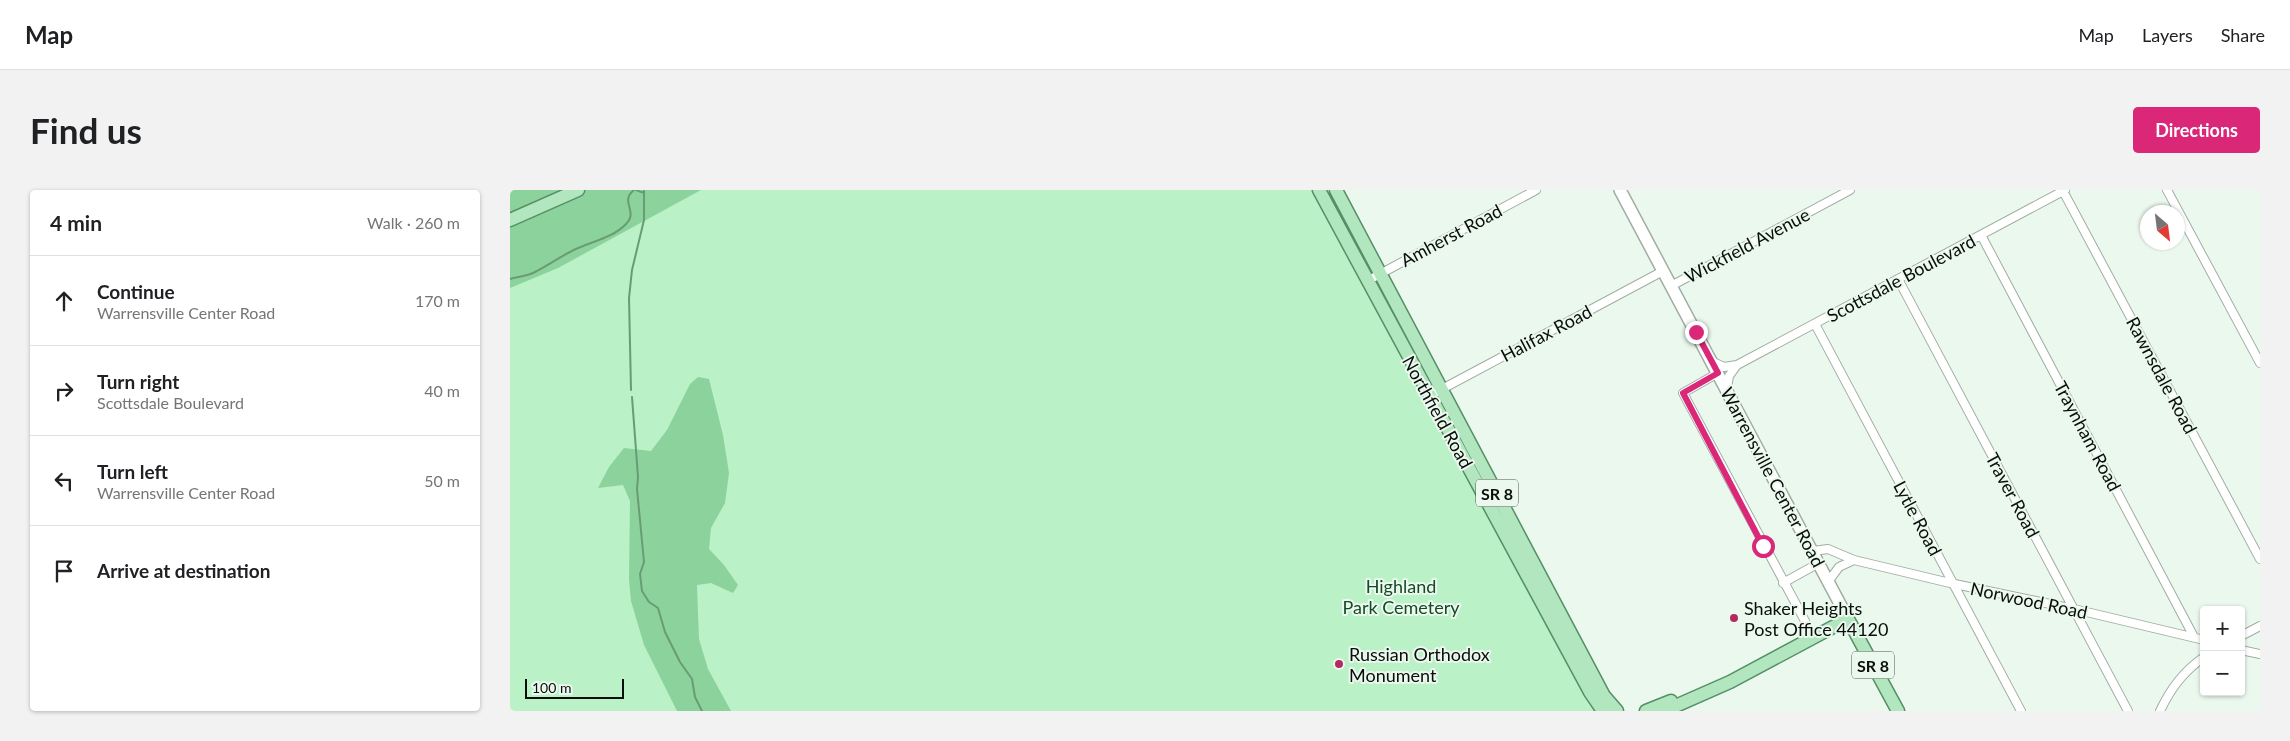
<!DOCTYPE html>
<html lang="en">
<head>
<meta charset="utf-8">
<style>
	:root { --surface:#fff; --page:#f2f2f2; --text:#202124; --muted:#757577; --line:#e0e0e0; --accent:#db2777 }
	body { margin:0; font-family:Lato,sans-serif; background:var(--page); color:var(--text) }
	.controls { position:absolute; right:15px; bottom:15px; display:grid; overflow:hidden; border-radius:5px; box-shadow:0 1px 4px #0004 }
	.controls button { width:45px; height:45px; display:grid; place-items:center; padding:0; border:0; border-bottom:1px solid var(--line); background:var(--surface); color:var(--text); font:25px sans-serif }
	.compass { position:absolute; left:1630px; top:15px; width:45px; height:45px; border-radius:50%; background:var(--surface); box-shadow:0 1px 4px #0004; rotate:152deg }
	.scale { position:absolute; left:15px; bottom:12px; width:99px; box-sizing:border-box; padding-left:5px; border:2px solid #0a0e0b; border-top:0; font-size:14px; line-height:18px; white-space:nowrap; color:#0a0e0b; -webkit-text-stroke:4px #ebf8ee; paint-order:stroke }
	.stop { position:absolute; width:15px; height:15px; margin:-11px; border:4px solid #db2777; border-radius:50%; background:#fff }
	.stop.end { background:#db2777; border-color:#fff; box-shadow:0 1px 5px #0008 }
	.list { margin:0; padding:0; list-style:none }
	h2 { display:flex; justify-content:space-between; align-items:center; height:65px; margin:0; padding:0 20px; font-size:21px }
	h2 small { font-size:16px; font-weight:400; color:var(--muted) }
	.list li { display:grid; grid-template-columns:32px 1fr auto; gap:15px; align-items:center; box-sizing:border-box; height:90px; padding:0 20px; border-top:1px solid var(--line) }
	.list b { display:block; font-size:19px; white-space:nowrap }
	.list p { margin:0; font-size:16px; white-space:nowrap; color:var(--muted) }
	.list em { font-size:16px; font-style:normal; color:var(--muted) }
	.icon { flex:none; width:28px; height:28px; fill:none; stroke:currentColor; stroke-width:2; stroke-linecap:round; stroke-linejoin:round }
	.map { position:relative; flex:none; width:1750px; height:521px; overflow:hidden; border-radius:5px }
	header { display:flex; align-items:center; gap:30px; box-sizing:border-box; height:70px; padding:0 25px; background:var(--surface); border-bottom:1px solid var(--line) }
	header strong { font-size:24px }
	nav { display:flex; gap:28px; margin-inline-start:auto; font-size:18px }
	.intro { display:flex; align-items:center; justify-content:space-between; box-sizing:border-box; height:120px; padding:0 30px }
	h1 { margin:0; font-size:35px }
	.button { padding:12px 22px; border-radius:5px; background:var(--accent); color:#fff; font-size:18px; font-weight:700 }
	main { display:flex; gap:30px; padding:0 30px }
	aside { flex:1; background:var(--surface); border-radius:5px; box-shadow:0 1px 4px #0004 }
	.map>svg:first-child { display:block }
	.green { fill:#baf1c6 }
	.forest { fill:#8cd29d }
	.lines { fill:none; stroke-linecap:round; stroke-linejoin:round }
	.stream { stroke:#699c75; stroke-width:2 }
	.minor-casing { stroke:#a1ada3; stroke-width:10 }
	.secondary-casing { stroke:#a1ada3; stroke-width:14 }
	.primary-casing { stroke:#558f65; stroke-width:15 }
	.minor { stroke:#fff; stroke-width:8 }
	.secondary { stroke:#fff; stroke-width:11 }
	.primary { stroke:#b1e6bf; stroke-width:12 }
	.route { stroke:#db2777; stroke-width:6 }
	.poi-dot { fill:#b52963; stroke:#ebf8ee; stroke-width:2 }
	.labels { text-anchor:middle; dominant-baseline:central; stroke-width:4; stroke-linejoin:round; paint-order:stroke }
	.shield { fill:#ebf8ee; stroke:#4e544f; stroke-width:1 }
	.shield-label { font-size:16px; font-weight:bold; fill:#0a0e0b }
	.street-label { font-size:18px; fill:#0a0e0b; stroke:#ebf8ee }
	.park-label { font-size:18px; fill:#154927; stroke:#ebf8ee }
	.poi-label { font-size:18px; fill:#0a0e0b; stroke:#ebf8ee; text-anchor:start }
</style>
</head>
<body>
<header>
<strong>Map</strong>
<nav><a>Map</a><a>Layers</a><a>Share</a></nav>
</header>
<div class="intro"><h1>Find us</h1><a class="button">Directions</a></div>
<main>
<aside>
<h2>4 min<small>Walk · 260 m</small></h2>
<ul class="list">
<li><svg class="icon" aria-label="ahead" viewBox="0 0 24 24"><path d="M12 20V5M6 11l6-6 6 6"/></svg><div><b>Continue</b><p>Warrensville Center Road</p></div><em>170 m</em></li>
<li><svg class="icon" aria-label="right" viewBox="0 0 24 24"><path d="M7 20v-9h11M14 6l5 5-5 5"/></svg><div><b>Turn right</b><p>Scottsdale Boulevard</p></div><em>40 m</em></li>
<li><svg class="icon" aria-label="left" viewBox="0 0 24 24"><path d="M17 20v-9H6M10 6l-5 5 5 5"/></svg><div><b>Turn left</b><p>Warrensville Center Road</p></div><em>50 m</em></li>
<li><svg class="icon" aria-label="arrive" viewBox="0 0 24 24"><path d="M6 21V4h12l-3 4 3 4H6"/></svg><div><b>Arrive at destination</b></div></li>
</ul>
</aside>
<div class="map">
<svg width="1750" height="521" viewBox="0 0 1750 521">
	<rect width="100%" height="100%" fill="#ebf8ee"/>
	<path class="green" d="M117,0H803L1090,521H0V52Z"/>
	<path class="forest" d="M0,0H191L48,78L0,98Z
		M188,187L199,189L213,245L219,283L215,313L201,338L199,359L214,375L228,395L223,403L201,393L187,395L189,449L198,479L221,521H167L134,455L121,411L119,390L120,311L113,295L88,298L99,277L114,258L141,261L157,240L180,194Z"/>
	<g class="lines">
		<path class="stream" d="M126,0L134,3
			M0,89C7,87 16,86 23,83C36,77 48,68 60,62C78,52 102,49 116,34C129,21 109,12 124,0
			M121,200L119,108L122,80L134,30V0
			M122,207L128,287L127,299L134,372L130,384L132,401L139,412L148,418L155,442L170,472L182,489L185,507L192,521"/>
		<defs>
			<path id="minor" d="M1657,0L1750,173
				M1553,1L1750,369
				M1471,45L1684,447
				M1388,89L1618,521
				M857,91L1026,0
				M1161,96L1340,0
				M1305,134L1511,521
				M1203,172L1214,177L1227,175L1555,0
				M1208,183L1173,203L1295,431
				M1217,199L1219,186L1227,175
				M919,206L1153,81
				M1303,361L1318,359L1344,370L1440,393L1564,419L1694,450
				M1318,392L1329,377L1344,370
				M1273,393L1309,373
				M1731,446L1750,436
				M1731,460L1750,464
				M1650,521C1661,498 1673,482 1694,467"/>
			<path id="secondary" d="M1110,0L1338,429"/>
			<path id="primary" d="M809,0L1080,502L1093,521
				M826,0L1094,506L1107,521
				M0,30L68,0
				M1136,521L1161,511
				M1154,521L1220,492L1338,429L1388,521"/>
		</defs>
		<use href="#minor" class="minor-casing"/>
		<use href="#secondary" class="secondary-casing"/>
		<use href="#primary" class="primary-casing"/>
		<use href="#minor" class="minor"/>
		<use href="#secondary" class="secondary"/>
		<use href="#primary" class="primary"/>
	</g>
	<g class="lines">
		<path class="route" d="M1186,142L1208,183L1173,203L1253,356"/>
	</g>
	<g class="poi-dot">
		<circle cx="1224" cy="428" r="5"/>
		<circle cx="829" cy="474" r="5"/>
	</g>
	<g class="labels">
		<g class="shield">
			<rect x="966" y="289.5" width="42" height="27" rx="4"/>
			<rect x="1342" y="461.5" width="42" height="27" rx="4"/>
		</g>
		<g class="shield-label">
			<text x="987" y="303">SR 8</text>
			<text x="1363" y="475">SR 8</text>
		</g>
		<g class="street-label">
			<text transform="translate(941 45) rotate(-28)">Amherst Road</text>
			<text transform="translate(1237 55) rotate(-28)">Wickfield Avenue</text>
			<text transform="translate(1391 88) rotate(-28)">Scottsdale Boulevard</text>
			<text transform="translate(1036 143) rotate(-28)">Halifax Road</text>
			<text transform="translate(1652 185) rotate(62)">Rawnsdale Road</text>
			<text transform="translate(928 222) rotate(61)">Northfield Road</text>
			<text transform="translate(1578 246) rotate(62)">Traynham Road</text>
			<text transform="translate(1263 287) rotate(62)">Warrensville Center Road</text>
			<text transform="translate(1503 305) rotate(62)">Traver Road</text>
			<text transform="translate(1408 328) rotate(62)">Lytle Road</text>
			<text transform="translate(1519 410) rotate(12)">Norwood Road</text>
		</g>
		<g class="park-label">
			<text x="891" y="396">Highland<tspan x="891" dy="21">Park Cemetery</tspan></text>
		</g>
		<g class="poi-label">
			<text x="1234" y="418">Shaker Heights<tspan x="1234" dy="21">Post Office 44120</tspan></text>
			<text x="839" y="464">Russian Orthodox<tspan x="839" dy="21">Monument</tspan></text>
		</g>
	</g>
</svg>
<div class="controls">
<button>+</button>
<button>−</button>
</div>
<svg class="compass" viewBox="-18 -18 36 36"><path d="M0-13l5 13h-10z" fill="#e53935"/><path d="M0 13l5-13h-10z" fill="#757577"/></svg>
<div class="scale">100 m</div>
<div class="stop" style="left:1253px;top:356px"></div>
<div class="stop end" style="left:1186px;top:142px"></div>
</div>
</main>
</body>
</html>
